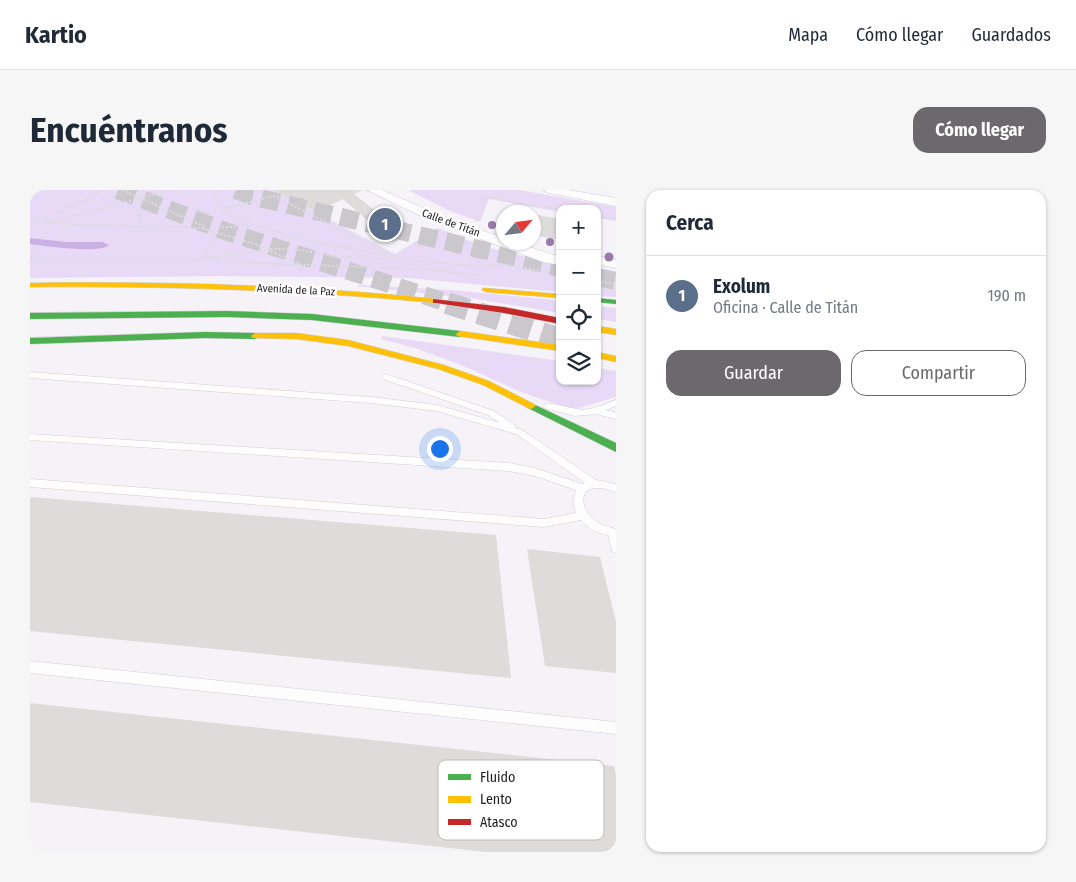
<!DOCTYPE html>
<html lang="es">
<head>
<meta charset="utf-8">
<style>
	:root { --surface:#fff; --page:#f6f6f7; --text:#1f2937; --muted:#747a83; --line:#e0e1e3; --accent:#6b686e }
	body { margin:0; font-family:"Fira Sans Condensed",sans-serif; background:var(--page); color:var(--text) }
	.controls { position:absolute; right:15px; top:15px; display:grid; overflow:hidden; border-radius:10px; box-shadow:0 1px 4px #0004 }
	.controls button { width:45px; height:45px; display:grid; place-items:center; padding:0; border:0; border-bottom:1px solid var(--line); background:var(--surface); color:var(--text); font:25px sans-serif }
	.compass { position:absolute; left:466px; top:15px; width:45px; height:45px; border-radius:50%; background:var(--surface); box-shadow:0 1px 4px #0004; rotate:62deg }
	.you { position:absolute; left:409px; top:258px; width:18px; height:18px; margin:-12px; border:4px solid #fff; border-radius:50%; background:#1a73e8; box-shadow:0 0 0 8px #1a73e833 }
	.badge { display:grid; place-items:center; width:32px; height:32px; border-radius:50%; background:var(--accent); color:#fff; font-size:16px; font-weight:700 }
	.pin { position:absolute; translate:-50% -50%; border:2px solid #fff; box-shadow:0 1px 5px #0006 }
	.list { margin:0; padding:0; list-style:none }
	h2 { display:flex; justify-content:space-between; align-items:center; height:65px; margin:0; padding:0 20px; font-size:21px }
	h2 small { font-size:16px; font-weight:400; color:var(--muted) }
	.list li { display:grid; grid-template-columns:32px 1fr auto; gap:15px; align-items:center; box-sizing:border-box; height:80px; padding:0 20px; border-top:1px solid var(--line) }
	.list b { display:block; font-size:19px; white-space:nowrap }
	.list p { margin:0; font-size:16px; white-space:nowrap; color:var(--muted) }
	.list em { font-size:16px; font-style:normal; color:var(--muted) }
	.actions { display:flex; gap:10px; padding:15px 20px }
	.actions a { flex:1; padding:11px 0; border:1px solid var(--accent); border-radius:15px; text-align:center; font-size:18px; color:var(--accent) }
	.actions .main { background:var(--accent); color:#fff }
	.icon { flex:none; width:28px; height:28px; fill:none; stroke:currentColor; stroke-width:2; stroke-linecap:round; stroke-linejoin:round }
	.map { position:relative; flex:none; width:586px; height:662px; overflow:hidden; border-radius:15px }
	header { display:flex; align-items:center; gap:30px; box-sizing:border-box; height:70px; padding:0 25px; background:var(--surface); border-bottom:1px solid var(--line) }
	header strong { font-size:24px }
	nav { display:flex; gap:28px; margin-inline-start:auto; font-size:18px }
	.intro { display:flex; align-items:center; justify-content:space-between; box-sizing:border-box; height:120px; padding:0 30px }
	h1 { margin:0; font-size:35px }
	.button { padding:12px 22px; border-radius:15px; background:var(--accent); color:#fff; font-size:18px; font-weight:700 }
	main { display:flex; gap:30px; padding:0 30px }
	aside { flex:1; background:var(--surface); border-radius:15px; box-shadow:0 1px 4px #0004 }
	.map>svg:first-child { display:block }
	.green { fill:#e8daf6 }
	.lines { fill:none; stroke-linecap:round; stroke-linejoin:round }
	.canal { fill:#cbb0e4; fill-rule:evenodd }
	.building { fill:#dedbdb }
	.highway-tunnel-far1 { stroke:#cac8cd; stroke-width:18; stroke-dasharray:18 9; stroke-linecap:butt }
	.highway-tunnel { stroke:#cac8cd; stroke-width:22; stroke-dasharray:22 11; stroke-linecap:butt }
	.lane-casing { stroke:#d1ced3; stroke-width:1 }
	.street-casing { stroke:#d1ced3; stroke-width:1 }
	.fast-casing { stroke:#d1ced3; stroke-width:1 }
	.slow-casing { stroke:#d1ced3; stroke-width:1 }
	.jam-casing { stroke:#d1ced3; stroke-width:1 }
	.path { stroke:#dddcde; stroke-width:2; stroke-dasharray:2 2; stroke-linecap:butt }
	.lane { fill:#fefdfe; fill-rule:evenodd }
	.street { fill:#fefdfe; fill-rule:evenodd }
	.fast { fill:#4caf50; fill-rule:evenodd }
	.slow { fill:#ffc107; fill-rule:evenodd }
	.jam { fill:#c62828; fill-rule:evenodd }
	.tree { fill:#987bac }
	.labels { text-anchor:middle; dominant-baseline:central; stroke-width:5; stroke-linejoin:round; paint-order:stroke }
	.far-street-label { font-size:11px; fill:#201e23; stroke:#fff }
	.key { fill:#fff; stroke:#bcbcbd; stroke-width:1 }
	.key-label { font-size:14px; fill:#201e23 }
</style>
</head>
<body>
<header>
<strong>Kartio</strong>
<nav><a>Mapa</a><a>Cómo llegar</a><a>Guardados</a></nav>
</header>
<div class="intro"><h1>Encuéntranos</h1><a class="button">Cómo llegar</a></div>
<main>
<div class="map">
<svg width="586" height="662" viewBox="0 0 586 662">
	<rect width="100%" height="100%" fill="#f5f2f8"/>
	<path class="green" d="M0,0H244L365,64L408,38L452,56L530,75V102L378,88L189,86L0,88Z
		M378,0H489L586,17V31L567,28V19H530V22L459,9L450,32L418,20Z
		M567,82L586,85V107L567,106Z
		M328,95L422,100L525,110L530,111V123L446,109L327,96Z
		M567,116L586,118V132L567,129Z
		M352,146L530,171V191H567V178L586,181V207L546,219L526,214L491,202L429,174L385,158L351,149Z"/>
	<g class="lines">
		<path class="canal" d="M0,48L36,52H73L79,55C70,64 14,56 0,54Z"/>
	</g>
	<path class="building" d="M244,0H332L324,4L378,47L362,52L313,9L286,22Z
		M508,25L530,29V50L504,45Z
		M0,307L466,345L481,488L0,441Z
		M497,359L570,367L586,432V483L515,476Z
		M0,513L584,576L586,585V662H456L0,612Z"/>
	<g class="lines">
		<path class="highway-tunnel-far1" d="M88,0L195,41L421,114
			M206,0L221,6L530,78
			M567,87L586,91"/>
		<path class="highway-tunnel" d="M417,113L530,149"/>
		<defs>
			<path id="lane" d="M0,182L341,207L407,215L470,233L458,225L353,189L352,187L356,184L359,185L464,221L485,235L486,238L492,240L566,290L586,294V302C580,300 573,298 566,298C547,299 552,321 564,330C571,335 578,337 586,339V363L582,361L578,345C567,343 558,339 551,330L514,337L0,297V289L514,329L546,323L543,312L546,300L505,286L479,281L0,250V244L479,273L505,278L552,294L555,293L486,244L407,221L341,213L0,188Z
				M586,210V216L576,220L586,223V229L566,224L545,226L514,218L513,216L517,213L552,220L564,218Z
				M0,471L586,532V544L0,483Z"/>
			<path id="street" d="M337,0H352L407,24L473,48V52H485L530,67V75L513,72L399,30Z
				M513,0H538L586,8V16L519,3Z
				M567,66L586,70V78L567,74Z"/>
			<path id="fast" d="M567,108L586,110V114L567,112Z
				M197,121L282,124L430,141L434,144L430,147L282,130L197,127L0,129V123Z
				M175,142L225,143L229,146L225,149L175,148L0,154V148Z
				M501,213L586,253V262L498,218L496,216Z"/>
			<path id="slow" d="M0,93C136,91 271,95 406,109L410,111L406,113C271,100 136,96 0,97Z
				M453,98L530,104V108L456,102L452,100Z
				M567,136L586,139V145L567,142Z
				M430,141L530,155V161L427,146L426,144Z
				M225,143H266L318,150L414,175L459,191L504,214L506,216L501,219L498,218L453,195L408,179L318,156L266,149L222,148L221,146Z
				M567,162L586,166V172L567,168Z"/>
			<path id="jam" d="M403,109L474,117L530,128V134L474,123L406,113H403Z"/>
		</defs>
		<use href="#lane" class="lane-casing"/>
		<use href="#street" class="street-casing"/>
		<use href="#fast" class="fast-casing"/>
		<use href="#slow" class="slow-casing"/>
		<use href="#jam" class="jam-casing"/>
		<path class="path" d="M92,0L176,37
			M189,0L185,5L190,16L202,27L233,38L276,50L374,69
			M108,8L110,13L108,36
			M193,19L244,6L360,65
			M567,26L586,29
			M0,29L32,34L172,38L241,59H264L304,66L453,76L466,73L511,81
			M13,30L74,0
			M446,31L456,7L530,20
			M180,38L224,36
			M13,47L19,38L18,33L140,0
			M237,60L271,74
			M182,66L240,60
			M178,67L221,73L374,78L454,85
			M1,68L7,57
			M0,69L166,71L174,67L185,45L181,40
			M567,91L586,94"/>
		<use href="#lane" class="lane"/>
		<use href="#street" class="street"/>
		<use href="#fast" class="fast"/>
		<use href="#slow" class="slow"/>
		<use href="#jam" class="jam"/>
	</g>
	<g class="tree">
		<circle cx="462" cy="35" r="4"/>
		<circle cx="520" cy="52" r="4"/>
		<circle cx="579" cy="67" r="4.5"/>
	</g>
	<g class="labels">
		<g class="far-street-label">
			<text transform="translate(421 33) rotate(20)">Calle de Titán</text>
			<text transform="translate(266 100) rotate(3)">Avenida de la Paz</text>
		</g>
	</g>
	<rect x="408" y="570" width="166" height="80" rx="8" class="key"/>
	<rect x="418" y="584" width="23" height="6" fill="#4caf50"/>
	<rect x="418" y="606" width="23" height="7" fill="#ffc107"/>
	<rect x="418" y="629" width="23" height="6" fill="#c62828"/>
	<g class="key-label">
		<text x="450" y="592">Fluido</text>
		<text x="450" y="614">Lento</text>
		<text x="450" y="637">Atasco</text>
	</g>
</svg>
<div class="controls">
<button>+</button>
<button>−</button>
<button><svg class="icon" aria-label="locate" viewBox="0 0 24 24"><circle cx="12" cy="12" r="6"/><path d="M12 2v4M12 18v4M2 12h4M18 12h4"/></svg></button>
<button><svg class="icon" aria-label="layers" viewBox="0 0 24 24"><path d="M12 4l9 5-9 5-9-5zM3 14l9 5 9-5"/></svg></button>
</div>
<svg class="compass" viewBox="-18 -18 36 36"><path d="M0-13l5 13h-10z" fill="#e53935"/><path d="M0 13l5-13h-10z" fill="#747a83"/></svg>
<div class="you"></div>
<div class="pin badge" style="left:355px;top:34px;background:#5c6f8a">1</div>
</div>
<aside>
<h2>Cerca<small></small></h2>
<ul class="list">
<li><span class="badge" style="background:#5c6f8a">1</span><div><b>Exolum</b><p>Oficina · Calle de Titán</p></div><em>190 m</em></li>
</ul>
<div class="actions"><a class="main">Guardar</a><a>Compartir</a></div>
</aside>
</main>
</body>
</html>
